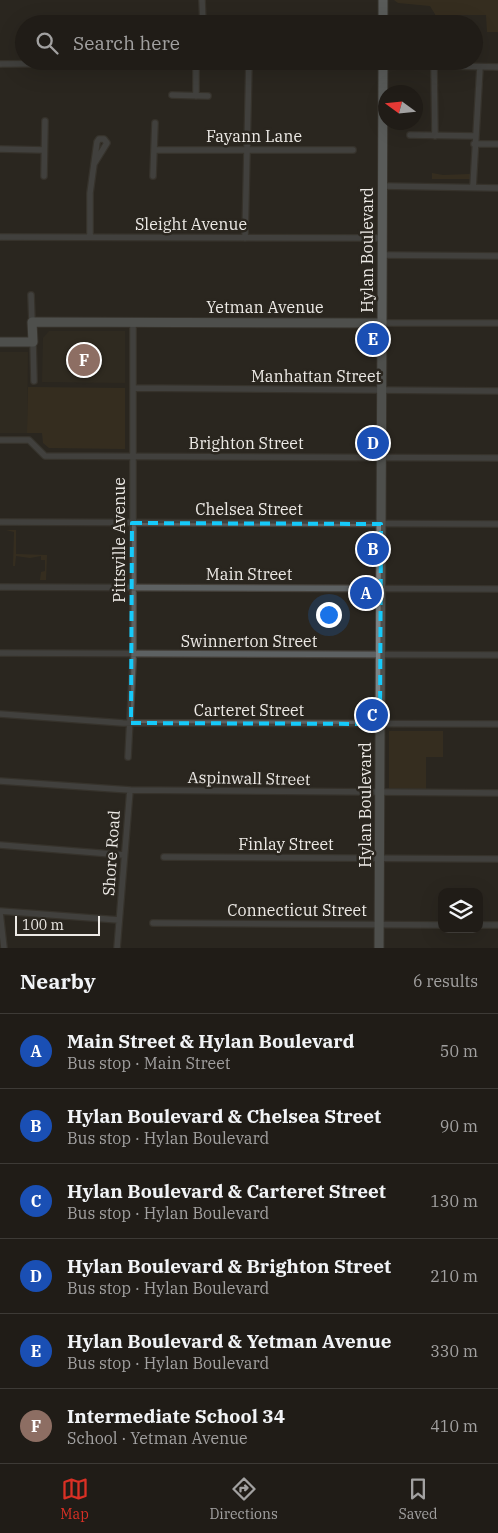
<!DOCTYPE html>
<html lang="en">
<head>
<meta charset="utf-8">
<style>
	:root { --surface:#201c17; --page:#282520; --text:#f1f3f6; --muted:#a2a1a1; --line:#3d3a36; --accent:#d93025 }
	body { margin:0; font-family:"IBM Plex Serif",serif; background:var(--page); color:var(--text) }
	.controls { position:absolute; right:15px; bottom:15px; display:grid; overflow:hidden; border-radius:10px; box-shadow:0 5px 20px #0002 }
	.controls button { width:45px; height:45px; display:grid; place-items:center; padding:0; border:0; border-bottom:1px solid var(--line); background:var(--surface); color:var(--text); font:25px sans-serif }
	.compass { position:absolute; left:378px; top:85px; width:45px; height:45px; border-radius:50%; background:var(--surface); box-shadow:0 5px 20px #0002; rotate:285deg }
	.scale { position:absolute; left:15px; bottom:12px; width:85px; box-sizing:border-box; padding-left:5px; border:2px solid #edeae6; border-top:0; font-size:14px; line-height:18px; white-space:nowrap; color:#edeae6; -webkit-text-stroke:4px #2a261f; paint-order:stroke }
	.you { position:absolute; left:328px; top:614px; width:18px; height:18px; margin:-12px; border:4px solid #fff; border-radius:50%; background:#1a73e8; box-shadow:0 0 0 8px #1a73e833 }
	.badge { display:grid; place-items:center; width:32px; height:32px; border-radius:50%; background:var(--accent); color:#fff; font-size:16px; font-weight:700 }
	.pin { position:absolute; translate:-50% -50%; border:2px solid #fff; box-shadow:0 1px 5px #0006 }
	.list { margin:0; padding:0; list-style:none }
	h2 { display:flex; justify-content:space-between; align-items:center; height:65px; margin:0; padding:0 20px; font-size:21px }
	h2 small { font-size:16px; font-weight:400; color:var(--muted) }
	.list li { display:grid; grid-template-columns:32px 1fr auto; gap:15px; align-items:center; box-sizing:border-box; height:75px; padding:0 20px; border-top:1px solid var(--line) }
	.list b { display:block; font-size:19px; white-space:nowrap }
	.list p { margin:0; font-size:16px; white-space:nowrap; color:var(--muted) }
	.list em { font-size:16px; font-style:normal; color:var(--muted) }
	.icon { flex:none; width:28px; height:28px; fill:none; stroke:currentColor; stroke-width:2; stroke-linecap:round; stroke-linejoin:round }
	.map { position:relative; flex:none; width:498px; height:948px; overflow:hidden }
	.search { position:absolute; background:var(--surface); box-shadow:0 5px 20px #0002; left:15px; right:15px; top:15px; height:55px; display:flex; align-items:center; gap:12px; box-sizing:border-box; padding:0 18px; border-radius:28px; color:var(--muted); font-size:19px }
	.sheet { height:515px; background:var(--surface) }
	nav { display:flex; justify-content:space-around; align-items:center; box-sizing:border-box; height:70px; border-top:1px solid var(--line); background:var(--surface); font-size:14px; color:var(--muted) }
	nav a { display:grid; justify-items:center; gap:2px }
	nav .on { color:var(--accent) }
	.map>svg:first-child { display:block }
	.built { fill:#362f22 }
	.green { fill:#433721 }
	.lines { fill:none; stroke-linecap:round; stroke-linejoin:round }
	.street-casing { stroke:#45413b; stroke-width:8 }
	.secondary-casing { stroke:#45413b; stroke-width:11 }
	.primary-casing { stroke:#45413b; stroke-width:11 }
	.street { stroke:#5d6162; stroke-width:5.5 }
	.secondary { stroke:#7b8284; stroke-width:9 }
	.primary { stroke:#929b9f; stroke-width:9 }
	.marked { fill:none; stroke:#15cafb; stroke-width:4; stroke-dasharray:10 6; stroke-linejoin:round }
	.labels { text-anchor:middle; dominant-baseline:central; stroke-width:5; stroke-linejoin:round; paint-order:stroke }
	.street-label { font-size:16px; fill:#edeae6; stroke:#2a261f }
</style>
</head>
<body>
<div class="map">
<svg width="498" height="948" viewBox="0 0 498 948">
	<rect width="100%" height="100%" fill="#2a261f"/>
	<path class="built" d="M49,331H125V383L42,382L43,338Z
		M0,352H28L27,433H0Z"/>
	<path class="green" d="M394,0H498V32H487L486,15H447L446,24H441L430,6L398,3Z
		M432,173L443,175L470,174V179H432Z
		M28,387L125,388V449L49,448L43,443L42,433H27Z
		M6,530H16V554L47,555L46,580H40L41,572L45,571V560H41V556L30,558L16,556L15,566H13L14,532Z
		M389,731H443V757H426V789H389Z"/>
	<g class="lines">
		<defs>
			<path id="street" d="M202,0L203,24
				M196,62V96
				M0,64L249,62L498,67
				M434,66L435,136
				M172,95L208,96
				M410,135L475,136
				M474,144H498
				M0,149L44,150
				M154,150H353
				M44,176L45,121
				M153,176L155,123
				M382,186L498,188
				M473,187L480,67
				M0,237L382,238
				M90,237V193L97,142L99,139H104L107,143L94,164
				M245,238L249,62
				M382,255L498,256
				M31,295L32,322
				M382,323H498
				M33,342L34,381
				M133,388L498,391
				M0,440H29L45,456L498,458
				M0,522L498,524
				M0,587L498,589
				M0,653L498,655
				M0,714L123,723L498,724
				M128,757L133,661V322
				M0,781L130,790L498,793
				M0,845L124,855
				M164,857L498,859
				M0,911L119,920
				M0,913L4,948
				M153,923L442,925
				M479,925H498
				M117,948L130,790"/>
			<path id="secondary" d="M0,342H33L32,322L382,323L379,948"/>
			<path id="primary" d="M383,24V0
				M382,323L383,61"/>
		</defs>
		<use href="#street" class="street-casing"/>
		<use href="#secondary" class="secondary-casing"/>
		<use href="#primary" class="primary-casing"/>
		<use href="#street" class="street"/>
		<use href="#secondary" class="secondary"/>
		<use href="#primary" class="primary"/>
	</g>
	<path d="M0 0H498V948H0ZM132,523L381,524L380,724L131,723Z" fill="#2a261f" fill-opacity=".55" fill-rule="evenodd"/>
	<path class="marked" d="M132,523L381,524L380,724L131,723Z"/>
	<g class="labels">
		<g class="street-label">
			<text x="254" y="136">Fayann Lane</text>
			<text x="191" y="224">Sleight Avenue</text>
			<text transform="translate(367 250) rotate(-90)">Hylan Boulevard</text>
			<text x="265" y="307">Yetman Avenue</text>
			<text x="316" y="376">Manhattan Street</text>
			<text x="246" y="443">Brighton Street</text>
			<text x="249" y="509">Chelsea Street</text>
			<text transform="translate(119 540) rotate(-90)">Pittsville Avenue</text>
			<text x="249" y="574">Main Street</text>
			<text x="249" y="641">Swinnerton Street</text>
			<text x="249" y="710">Carteret Street</text>
			<text transform="translate(249 778) rotate(1)">Aspinwall Street</text>
			<text transform="translate(365 805) rotate(-90)">Hylan Boulevard</text>
			<text x="286" y="844">Finlay Street</text>
			<text transform="translate(111 853) rotate(-86)">Shore Road</text>
			<text x="297" y="910">Connecticut Street</text>
		</g>
	</g>
</svg>
<div class="controls">
<button><svg class="icon" aria-label="layers" viewBox="0 0 24 24"><path d="M12 4l9 5-9 5-9-5zM3 14l9 5 9-5"/></svg></button>
</div>
<svg class="compass" viewBox="-18 -18 36 36"><path d="M0-13l5 13h-10z" fill="#e53935"/><path d="M0 13l5-13h-10z" fill="#a2a1a1"/></svg>
<div class="scale">100 m</div>
<div class="you"></div>
<div class="pin badge" style="left:366px;top:593px;background:#1a4fb4">A</div>
<div class="pin badge" style="left:373px;top:549px;background:#1a4fb4">B</div>
<div class="pin badge" style="left:372px;top:715px;background:#1a4fb4">C</div>
<div class="pin badge" style="left:373px;top:443px;background:#1a4fb4">D</div>
<div class="pin badge" style="left:373px;top:339px;background:#1a4fb4">E</div>
<div class="pin badge" style="left:84px;top:360px;background:#8d6e63">F</div>
<div class="search"><svg class="icon" aria-label="search" viewBox="0 0 24 24"><circle cx="10" cy="10" r="6"/><path d="M15 15l6 6"/></svg>Search here</div>
</div>
<section class="sheet">
<h2>Nearby<small>6 results</small></h2>
<ul class="list">
<li><span class="badge" style="background:#1a4fb4">A</span><div><b>Main Street &amp; Hylan Boulevard</b><p>Bus stop · Main Street</p></div><em>50 m</em></li>
<li><span class="badge" style="background:#1a4fb4">B</span><div><b>Hylan Boulevard &amp; Chelsea Street</b><p>Bus stop · Hylan Boulevard</p></div><em>90 m</em></li>
<li><span class="badge" style="background:#1a4fb4">C</span><div><b>Hylan Boulevard &amp; Carteret Street</b><p>Bus stop · Hylan Boulevard</p></div><em>130 m</em></li>
<li><span class="badge" style="background:#1a4fb4">D</span><div><b>Hylan Boulevard &amp; Brighton Street</b><p>Bus stop · Hylan Boulevard</p></div><em>210 m</em></li>
<li><span class="badge" style="background:#1a4fb4">E</span><div><b>Hylan Boulevard &amp; Yetman Avenue</b><p>Bus stop · Hylan Boulevard</p></div><em>330 m</em></li>
<li><span class="badge" style="background:#8d6e63">F</span><div><b>Intermediate School 34</b><p>School · Yetman Avenue</p></div><em>410 m</em></li>
</ul>
</section>
<nav>
<a class="on"><svg class="icon" aria-label="map" viewBox="0 0 24 24"><path d="M3 6l6-2 6 2 6-2v14l-6 2-6-2-6 2zM9 4v14M15 6v14"/></svg>Map</a>
<a><svg class="icon" aria-label="directions" viewBox="0 0 24 24"><path d="M12 3l9 9-9 9-9-9zM9 14v-3h6M13 9l2 2-2 2"/></svg>Directions</a>
<a><svg class="icon" aria-label="saved" viewBox="0 0 24 24"><path d="M7 4h10v16l-5-4-5 4z"/></svg>Saved</a>
</nav>
</body>
</html>
